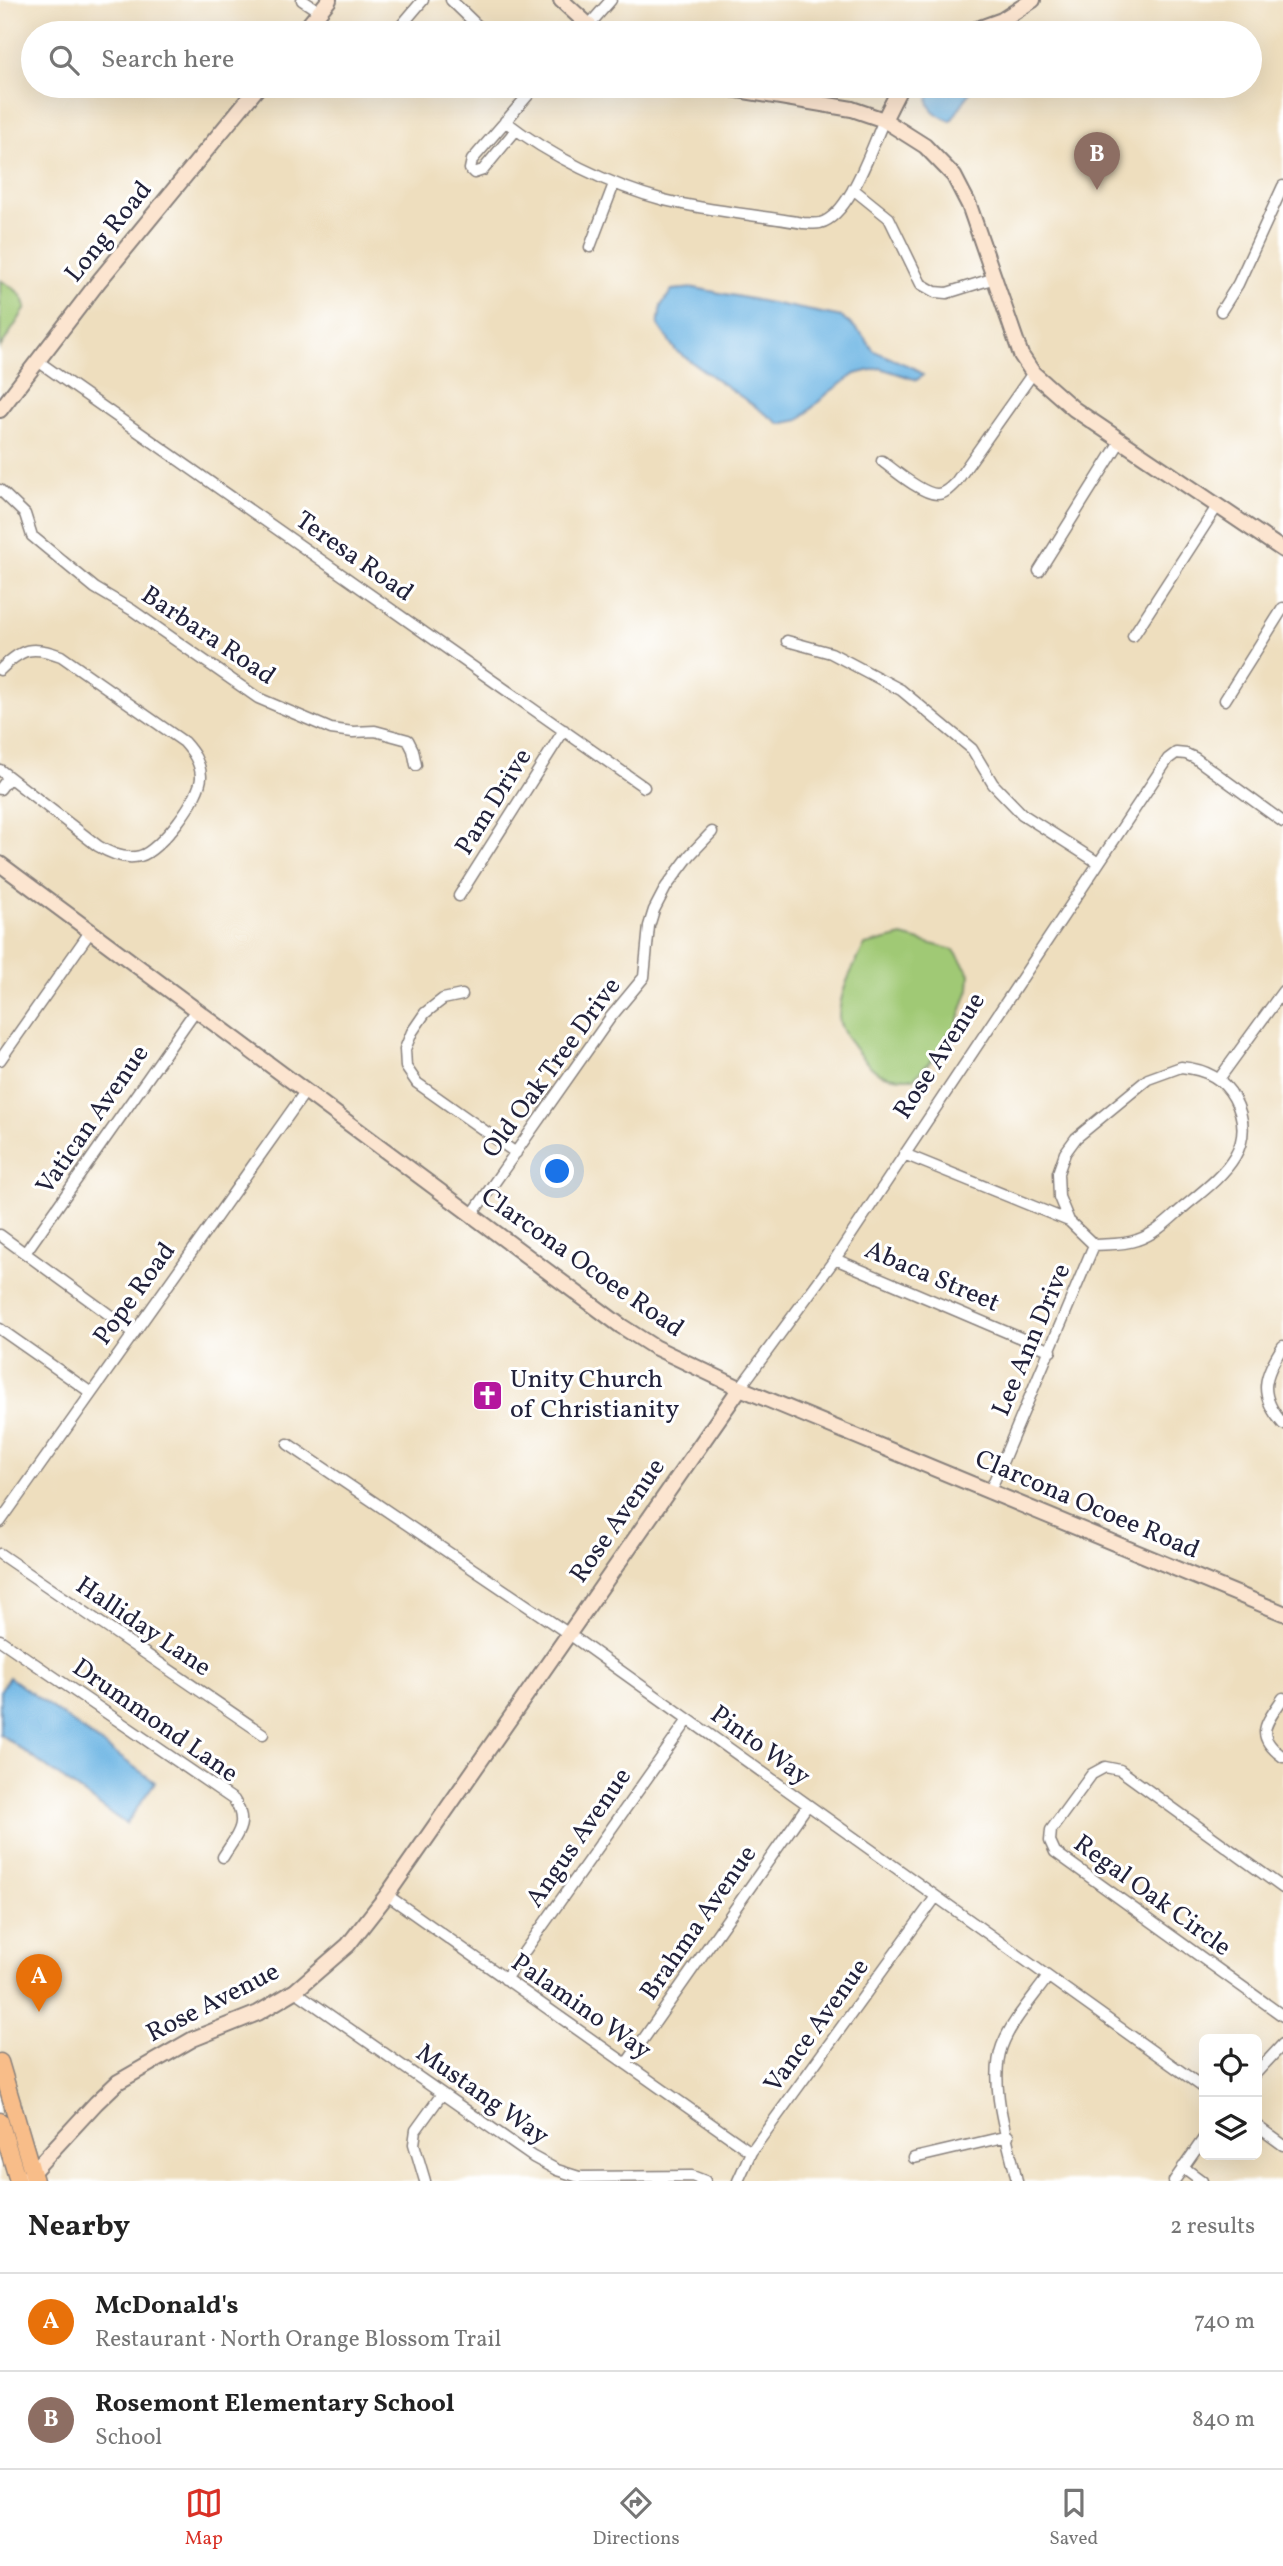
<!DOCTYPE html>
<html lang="en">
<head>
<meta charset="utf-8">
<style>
	:root { --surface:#fff; --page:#f6f6f6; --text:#222; --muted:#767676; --line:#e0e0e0; --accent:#d93025 }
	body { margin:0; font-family:Vollkorn,serif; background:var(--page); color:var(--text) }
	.controls { position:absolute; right:21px; bottom:21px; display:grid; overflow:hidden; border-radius:10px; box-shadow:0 7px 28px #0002 }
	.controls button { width:63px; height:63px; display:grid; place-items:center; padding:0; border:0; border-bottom:2px solid var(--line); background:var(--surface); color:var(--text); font:35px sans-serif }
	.you { position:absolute; left:558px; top:1172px; width:24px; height:24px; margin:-18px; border:5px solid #fff; border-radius:50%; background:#1a73e8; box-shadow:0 0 0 10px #1a73e833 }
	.badge { display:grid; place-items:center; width:46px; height:46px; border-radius:50%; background:var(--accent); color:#fff; font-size:23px; font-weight:700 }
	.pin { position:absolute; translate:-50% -58px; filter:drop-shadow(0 2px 4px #0008) }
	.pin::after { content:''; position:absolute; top:37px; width:24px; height:21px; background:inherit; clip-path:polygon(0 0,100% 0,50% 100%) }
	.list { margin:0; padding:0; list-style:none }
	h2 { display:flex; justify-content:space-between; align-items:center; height:91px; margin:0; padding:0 28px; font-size:30px }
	h2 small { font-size:23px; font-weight:400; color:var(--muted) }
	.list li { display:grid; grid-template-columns:46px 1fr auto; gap:21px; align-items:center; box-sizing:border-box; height:98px; padding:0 28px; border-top:2px solid var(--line) }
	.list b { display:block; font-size:26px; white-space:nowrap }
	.list p { margin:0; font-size:23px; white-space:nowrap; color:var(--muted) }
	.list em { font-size:23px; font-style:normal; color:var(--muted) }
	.icon { flex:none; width:38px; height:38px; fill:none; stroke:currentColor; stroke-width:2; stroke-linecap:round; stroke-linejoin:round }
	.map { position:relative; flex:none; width:1283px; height:2181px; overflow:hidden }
	.search { position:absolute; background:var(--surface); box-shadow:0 7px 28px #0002; left:21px; right:21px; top:21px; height:77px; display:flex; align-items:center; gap:18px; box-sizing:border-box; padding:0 24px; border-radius:38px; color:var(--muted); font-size:26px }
	.sheet { height:287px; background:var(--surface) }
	nav { display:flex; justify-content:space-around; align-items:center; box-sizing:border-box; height:98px; border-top:2px solid var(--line); background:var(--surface); font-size:19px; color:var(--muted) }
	nav a { display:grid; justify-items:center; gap:4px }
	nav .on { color:var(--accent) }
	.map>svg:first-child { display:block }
	.green { fill:#a0c975; stroke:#617658; stroke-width:2 }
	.water { fill:#6bb4e3; stroke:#466b8f; stroke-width:2 }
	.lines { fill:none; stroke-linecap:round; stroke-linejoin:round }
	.street-casing { stroke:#88807c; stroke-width:13 }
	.secondary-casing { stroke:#88807c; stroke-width:18 }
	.primary-casing { stroke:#88807c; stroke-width:19 }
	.street { stroke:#fff; stroke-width:10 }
	.secondary { stroke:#fce5d0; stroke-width:14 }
	.primary { stroke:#f8bd89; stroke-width:16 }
	.labels { text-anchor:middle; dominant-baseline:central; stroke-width:6; stroke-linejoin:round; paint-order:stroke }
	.street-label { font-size:26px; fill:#22223b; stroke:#fff }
	.poi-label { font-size:26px; fill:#22223b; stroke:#fff; text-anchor:start }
</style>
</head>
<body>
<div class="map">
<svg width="1283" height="2181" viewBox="0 0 1283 2181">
	<rect width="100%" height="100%" fill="#fff"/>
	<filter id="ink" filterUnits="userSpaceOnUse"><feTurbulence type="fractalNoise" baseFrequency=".0143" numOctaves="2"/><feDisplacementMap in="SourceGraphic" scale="14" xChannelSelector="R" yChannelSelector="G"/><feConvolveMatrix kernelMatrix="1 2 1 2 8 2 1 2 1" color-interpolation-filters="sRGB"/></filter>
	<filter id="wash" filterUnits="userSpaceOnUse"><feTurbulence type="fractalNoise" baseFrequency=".00686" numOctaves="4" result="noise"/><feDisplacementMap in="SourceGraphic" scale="28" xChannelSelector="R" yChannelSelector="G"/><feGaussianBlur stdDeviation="1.57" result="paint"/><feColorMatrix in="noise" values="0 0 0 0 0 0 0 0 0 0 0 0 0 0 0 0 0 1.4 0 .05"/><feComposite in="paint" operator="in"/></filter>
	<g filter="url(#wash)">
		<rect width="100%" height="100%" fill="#eedebe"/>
		<path class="green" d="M0,280C12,287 24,293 26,308L0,348Z
			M902,936L954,950L970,974L969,989L955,1030L941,1050L914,1078C902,1078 892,1078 881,1074C868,1068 839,1031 839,1018C839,992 853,967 865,945Z"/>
		<path class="water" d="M936,86H974L951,121C933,114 919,103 936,86Z
			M695,288L842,317L861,333L874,351L914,368L923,375L917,380L880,368L855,374L828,393L799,420L780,424L676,351L658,325L661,306L672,290Z
			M9,1677L155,1782L126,1824L0,1734V1691Z"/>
	</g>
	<g filter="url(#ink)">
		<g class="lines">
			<defs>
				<path id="street" d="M302,0L320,12
					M451,0L485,33
					M395,33L423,0
					M582,33L611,0
					M360,90L362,86
					M505,121C548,155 611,186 664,200C709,211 757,215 803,223C808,223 815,224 820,223C850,216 872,146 884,120
					M516,130L483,170L474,173L470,169L472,160L536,86
					M853,189L889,218L921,284L935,292L947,293L995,278
					M590,247L614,184
					M1221,311L1238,284L1283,186
					M39,362L644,787
					M882,461C894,470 922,494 937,494C945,494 951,487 956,482L1033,373
					M0,490L25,514L32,536L95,588L132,610L258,698L331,729L353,732L375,731L408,740L413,750L416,765
					M1039,571L1121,440
					M1133,636L1218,505
					M787,641L831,653L901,690L972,749L993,784L1022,814L1097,862
					M0,670C22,648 32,645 61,656L184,742C193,752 200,762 201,776C202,796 159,852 140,856C125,860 111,854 98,846L0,770
					M1225,700L1283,608
					M0,789L9,777
					M459,896L564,730
					M462,995L443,999L425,1013L412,1032L405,1049L406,1067L417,1083L516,1153
					M0,1060L90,932
					M1181,1067C1203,1069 1223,1077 1234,1098C1261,1148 1220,1177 1185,1206C1170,1219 1156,1234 1137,1240C1124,1245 1108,1244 1094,1245L1069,1221L1059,1197L1058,1173L1065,1153L1076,1138L1148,1079Z
					M1219,1079L1283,991
					M904,1154L1069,1221
					M471,1216L610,1018L644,977L649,926L654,910L666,887L690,855L712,832
					M0,1235L133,1332
					M25,1253L195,1011
					M835,1259L1051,1351
					M0,1329L90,1392
					M1283,1346C1264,1376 1257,1394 1283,1424
					M740,1388L835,1259L1168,759L1176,753L1186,754L1195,758L1283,822
					M288,1444L569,1634L1204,2088
					M990,1491L1094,1245
					M0,1522L305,1092
					M0,1554L263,1734
					M0,1640L234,1800C250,1824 236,1836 223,1857
					M1283,1698C1266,1724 1253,1735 1283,1757
					M1283,1888L1120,1770L1105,1767L1092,1774L1051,1830L1050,1841L1055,1852L1283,2016
					M387,1895L751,2152
					M505,1979L688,1720
					M295,1991L533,2157L557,2170L579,2177L692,2176L705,2181
					M626,2064L807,1806
					M1257,2072L1283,2044
					M1257,2126L1283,2145
					M914,2158L1008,2136
					M1183,2167L1202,2181
					M425,2181L414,2144L416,2130L442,2094
					M738,2181L751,2152L935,1898
					M1017,2181C1009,2143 988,2084 1002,2046C1011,2022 1032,1999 1047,1978
					M1174,2181L1204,2138"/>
				<path id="secondary" d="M561,0L597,33
					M302,33L329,0
					M966,33L1002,20L1033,0
					M714,86L852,109L884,120L925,146L954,176L969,205L1021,355L1033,373L1074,409L1283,550
					M884,120L901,86
					M0,410L99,281L259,86
					M0,864L621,1326L654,1347L740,1388L1283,1613
					M24,2181L96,2103L118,2082L193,2039L258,2013L295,1991L348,1945L387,1895L740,1388"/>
				<path id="primary" d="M0,2062L35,2181
					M0,2121L18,2181"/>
			</defs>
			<use href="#street" class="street-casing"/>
			<use href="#secondary" class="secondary-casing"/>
			<use href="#primary" class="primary-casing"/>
			<use href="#street" class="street"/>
			<use href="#secondary" class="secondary"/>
			<use href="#primary" class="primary"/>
		</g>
	</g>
	<defs>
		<symbol id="church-square" viewBox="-11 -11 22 22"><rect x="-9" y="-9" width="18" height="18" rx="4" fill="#b5179e" stroke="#fff"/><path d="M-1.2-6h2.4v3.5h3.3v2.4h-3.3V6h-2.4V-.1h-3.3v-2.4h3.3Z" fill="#fff"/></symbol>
	</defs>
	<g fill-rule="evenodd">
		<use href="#church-square" x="470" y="1378" width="35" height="35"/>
	</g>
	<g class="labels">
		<g class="street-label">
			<text transform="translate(109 232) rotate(-51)">Long Road</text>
			<text transform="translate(354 557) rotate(35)">Teresa Road</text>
			<text transform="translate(208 636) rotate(34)">Barbara Road</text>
			<text transform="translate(494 802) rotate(-58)">Pam Drive</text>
			<text transform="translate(940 1056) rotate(-57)">Rose Avenue</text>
			<text transform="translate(552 1068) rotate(-54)">Old Oak Tree Drive</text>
			<text transform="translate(93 1120) rotate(-55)">Vatican Avenue</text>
			<text transform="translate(582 1263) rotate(35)">Clarcona Ocoee Road</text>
			<text transform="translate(932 1277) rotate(23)">Abaca Street</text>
			<text transform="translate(135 1294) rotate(-54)">Pope Road</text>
			<text transform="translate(1032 1340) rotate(-67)">Lee Ann Drive</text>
			<text transform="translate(1087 1505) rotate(23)">Clarcona Ocoee Road</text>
			<text transform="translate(618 1521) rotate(-55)">Rose Avenue</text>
			<text transform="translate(143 1627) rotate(34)">Halliday Lane</text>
			<text transform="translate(155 1721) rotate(35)">Drummond Lane</text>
			<text transform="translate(760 1746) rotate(36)">Pinto Way</text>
			<text transform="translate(579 1838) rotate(-55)">Angus Avenue</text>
			<text transform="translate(1152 1896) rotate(36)">Regal Oak Circle</text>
			<text transform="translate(699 1923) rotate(-55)">Brahma Avenue</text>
			<text transform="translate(213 2003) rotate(-27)">Rose Avenue</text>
			<text transform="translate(581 2007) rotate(35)">Palamino Way</text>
			<text transform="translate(817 2026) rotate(-54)">Vance Avenue</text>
			<text transform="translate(482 2095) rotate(35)">Mustang Way</text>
		</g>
		<g class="poi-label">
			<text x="510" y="1380">Unity Church<tspan x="510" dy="30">of Christianity</tspan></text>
		</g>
	</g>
</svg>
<div class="controls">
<button><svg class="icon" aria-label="locate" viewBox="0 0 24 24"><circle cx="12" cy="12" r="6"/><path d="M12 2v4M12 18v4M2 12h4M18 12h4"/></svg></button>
<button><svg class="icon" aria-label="layers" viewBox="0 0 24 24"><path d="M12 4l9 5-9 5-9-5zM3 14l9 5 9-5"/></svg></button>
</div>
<div class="you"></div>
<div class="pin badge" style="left:39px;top:2012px;background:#e8710a">A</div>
<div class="pin badge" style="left:1097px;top:190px;background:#8d6e63">B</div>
<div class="search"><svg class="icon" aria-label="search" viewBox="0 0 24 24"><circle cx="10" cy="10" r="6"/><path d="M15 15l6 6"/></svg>Search here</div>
</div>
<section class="sheet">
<h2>Nearby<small>2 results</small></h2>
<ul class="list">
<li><span class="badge" style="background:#e8710a">A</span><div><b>McDonald's</b><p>Restaurant · North Orange Blossom Trail</p></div><em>740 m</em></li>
<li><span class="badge" style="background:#8d6e63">B</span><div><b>Rosemont Elementary School</b><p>School</p></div><em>840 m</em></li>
</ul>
</section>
<nav>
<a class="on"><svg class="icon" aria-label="map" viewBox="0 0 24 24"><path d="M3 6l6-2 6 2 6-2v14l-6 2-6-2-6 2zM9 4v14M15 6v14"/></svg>Map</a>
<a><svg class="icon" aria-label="directions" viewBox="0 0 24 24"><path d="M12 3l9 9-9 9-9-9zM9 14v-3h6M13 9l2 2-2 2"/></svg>Directions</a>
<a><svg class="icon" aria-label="saved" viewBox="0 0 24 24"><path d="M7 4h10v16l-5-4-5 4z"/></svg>Saved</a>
</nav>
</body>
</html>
